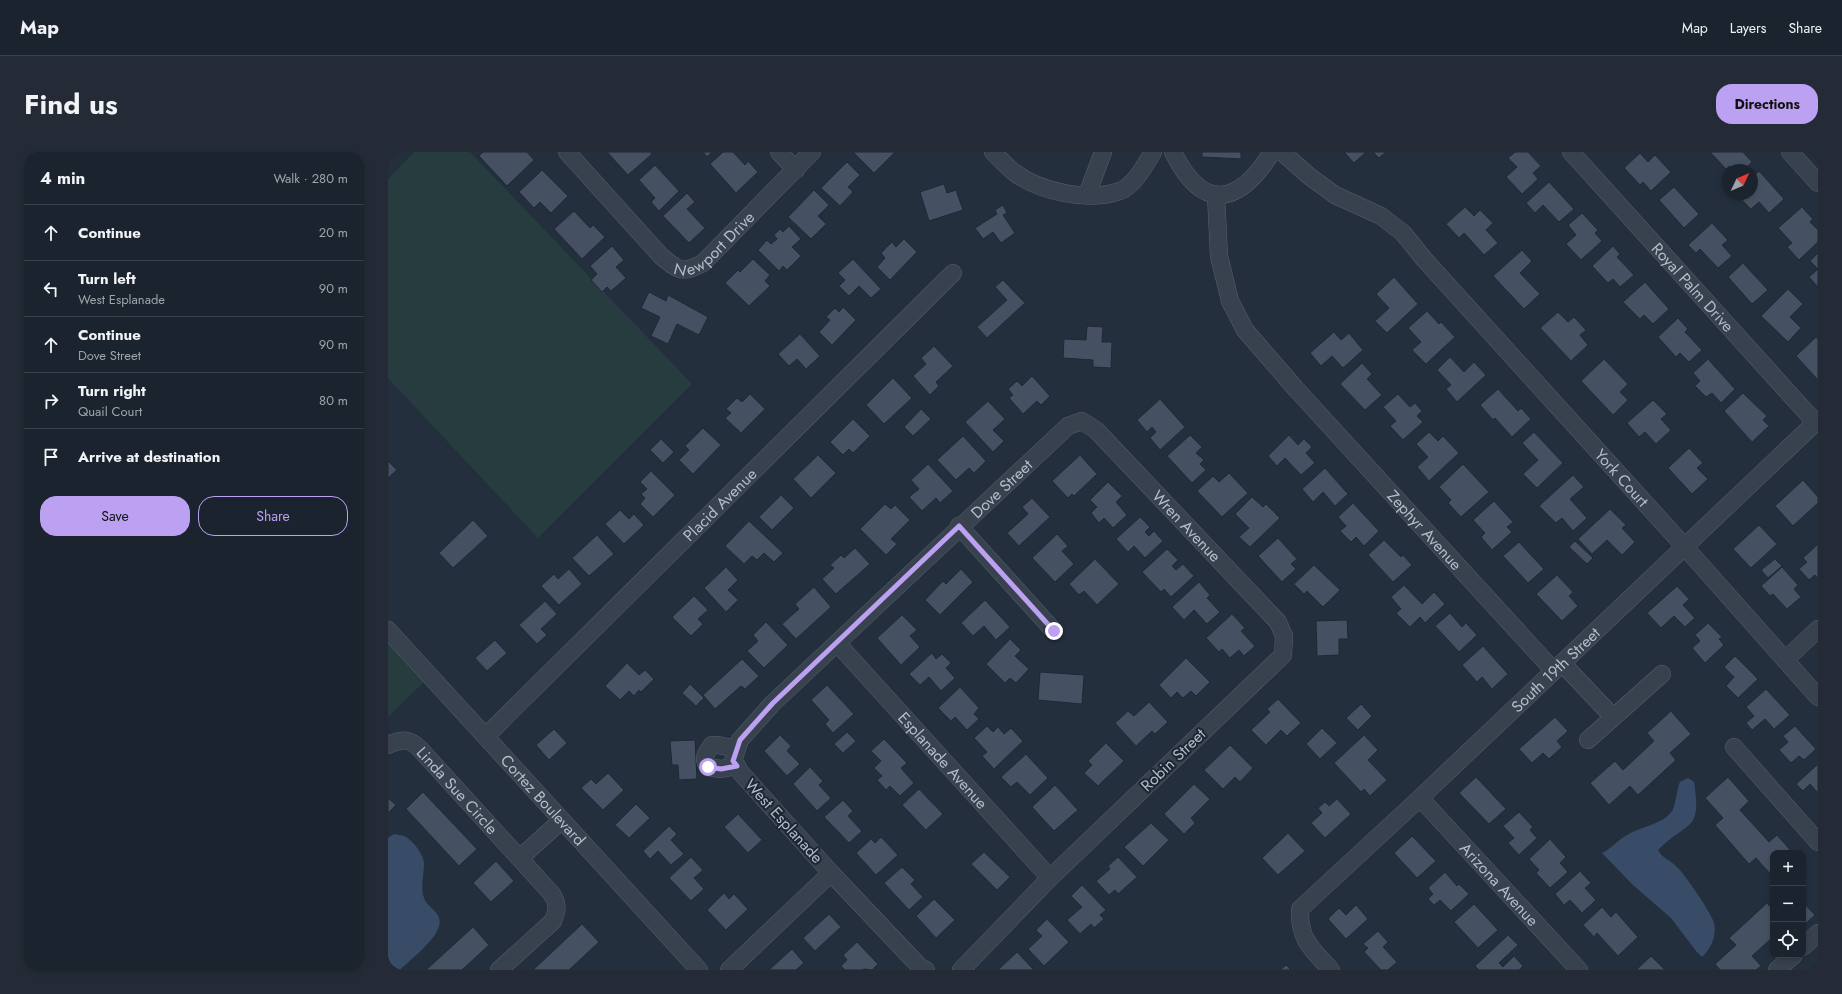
<!DOCTYPE html>
<html lang="en">
<head>
<meta charset="utf-8">
<style>
	:root { --surface:#1b232e; --page:#242b36; --text:#f1f3f6; --muted:#a0a4aa; --line:#39404a; --accent:#bca0f2 }
	body { margin:0; font-family:Jost,sans-serif; background:var(--page); color:var(--text) }
	.controls { position:absolute; right:12px; bottom:12px; display:grid; overflow:hidden; border-radius:8px; box-shadow:0 2px 6px #0003 }
	.controls button { width:36px; height:36px; display:grid; place-items:center; padding:0; border:0; border-bottom:1px solid var(--line); background:var(--surface); color:var(--text); font:20px sans-serif }
	.compass { position:absolute; left:1334px; top:12px; width:36px; height:36px; border-radius:50%; background:var(--surface); box-shadow:0 2px 6px #0003; rotate:46deg }
	.stop { position:absolute; width:12px; height:12px; margin:-9px; border:3px solid #bca0f2; border-radius:50%; background:#fff }
	.stop.end { background:#bca0f2; border-color:#fff; box-shadow:0 1px 4px #0008 }
	.list { margin:0; padding:0; list-style:none }
	h2 { display:flex; justify-content:space-between; align-items:center; height:52px; margin:0; padding:0 16px; font-size:17px }
	h2 small { font-size:13px; font-weight:400; color:var(--muted) }
	.list li { display:grid; grid-template-columns:26px 1fr auto; gap:12px; align-items:center; box-sizing:border-box; height:56px; padding:0 16px; border-top:1px solid var(--line) }
	.list b { display:block; font-size:15px; white-space:nowrap }
	.list p { margin:0; font-size:13px; white-space:nowrap; color:var(--muted) }
	.list em { font-size:13px; font-style:normal; color:var(--muted) }
	.actions { display:flex; gap:8px; padding:12px 16px }
	.actions a { flex:1; padding:9px 0; border:1px solid var(--accent); border-radius:16px; text-align:center; font-size:14px; color:var(--accent) }
	.actions .main { background:var(--accent); color:#111 }
	.icon { flex:none; width:22px; height:22px; fill:none; stroke:currentColor; stroke-width:2; stroke-linecap:round; stroke-linejoin:round }
	.map { position:relative; flex:none; width:1430px; height:818px; overflow:hidden; border-radius:16px }
	header { display:flex; align-items:center; gap:24px; box-sizing:border-box; height:56px; padding:0 20px; background:var(--surface); border-bottom:1px solid var(--line) }
	header strong { font-size:19px }
	nav { display:flex; gap:22px; margin-inline-start:auto; font-size:14px }
	.intro { display:flex; align-items:center; justify-content:space-between; box-sizing:border-box; height:96px; padding:0 24px }
	h1 { margin:0; font-size:28px }
	.button { padding:10px 18px; border-radius:16px; background:var(--accent); color:#111; font-size:14px; font-weight:700 }
	main { display:flex; gap:24px; padding:0 24px }
	aside { flex:1; background:var(--surface); border-radius:16px; box-shadow:0 2px 6px #0003 }
	.map>svg:first-child { display:block }
	.green { fill:#263c3f }
	.water { fill:#394c67 }
	.building { fill:#455162; stroke:#1f2835 }
	.lines { fill:none; stroke-linecap:round; stroke-linejoin:round }
	.minor-casing { stroke:#565f6c; stroke-width:18 }
	.minor { stroke:#38414e; stroke-width:17 }
	.route { stroke:#bca0f2; stroke-width:5 }
	.labels { text-anchor:middle; dominant-baseline:central; stroke-width:4; stroke-linejoin:round; paint-order:stroke }
	.street-label { font-size:16px; fill:#b4bcc9; stroke:#1d2633 }
</style>
</head>
<body>
<header>
<strong>Map</strong>
<nav><a>Map</a><a>Layers</a><a>Share</a></nav>
</header>
<div class="intro"><h1>Find us</h1><a class="button">Directions</a></div>
<main>
<aside>
<h2>4 min<small>Walk · 280 m</small></h2>
<ul class="list">
<li><svg class="icon" aria-label="ahead" viewBox="0 0 24 24"><path d="M12 20V5M6 11l6-6 6 6"/></svg><div><b>Continue</b></div><em>20 m</em></li>
<li><svg class="icon" aria-label="left" viewBox="0 0 24 24"><path d="M17 20v-9H6M10 6l-5 5 5 5"/></svg><div><b>Turn left</b><p>West Esplanade</p></div><em>90 m</em></li>
<li><svg class="icon" aria-label="ahead" viewBox="0 0 24 24"><path d="M12 20V5M6 11l6-6 6 6"/></svg><div><b>Continue</b><p>Dove Street</p></div><em>90 m</em></li>
<li><svg class="icon" aria-label="right" viewBox="0 0 24 24"><path d="M7 20v-9h11M14 6l5 5-5 5"/></svg><div><b>Turn right</b><p>Quail Court</p></div><em>80 m</em></li>
<li><svg class="icon" aria-label="arrive" viewBox="0 0 24 24"><path d="M6 21V4h12l-3 4 3 4H6"/></svg><div><b>Arrive at destination</b></div></li>
</ul>
<div class="actions"><a class="main">Save</a><a>Share</a></div>
</aside>
<div class="map">
<svg width="1430" height="818" viewBox="0 0 1430 818">
	<rect width="100%" height="100%" fill="#242f3e"/>
	<path class="green" d="M26,0H82L304,232L150,386L0,226V27Z
		M0,488L37,529L0,565Z"/>
	<path class="water" d="M1300,626L1306,630C1314,681 1300,668 1270,698C1274,706 1282,708 1288,714C1296,721 1324,762 1326,771C1329,783 1323,797 1314,805L1308,799L1283,766L1245,733L1214,701C1223,697 1230,688 1239,683C1253,674 1274,673 1284,659C1287,656 1289,637 1292,630Z
		M6,682C9,683 15,683 18,685C26,690 36,703 36,712C36,723 32,735 36,746C40,757 55,760 51,774C47,789 23,807 12,818H0V686Z"/>
	<path class="building" d="M95,0H139L146,8L119,34L91,4Z
		M219,0H262L264,2L240,23Z
		M315,0H324L319,5Z
		M335,0H345L357,13L360,9L370,20L348,41L322,12Z
		M465,0H507L486,21Z
		M814,0H853V7L814,5Z
		M956,0H978L966,11Z
		M985,0H998L991,6Z
		M1127,0H1140L1153,14L1145,21L1150,27L1134,42L1118,25L1129,15L1120,6Z
		M1322,0H1355L1364,10L1356,18H1346L1342,14L1338,17Z
		M1252,1L1260,10L1267,3L1283,20L1263,39L1255,30L1252,33L1236,16Z
		M459,10L472,23L460,35L465,40L452,54L433,36Z
		M267,13L291,39L271,59L263,50L267,46L251,28Z
		M154,18L180,44L163,61L152,50L146,56L131,40Z
		M1371,19L1396,47L1381,61L1371,50L1363,57L1348,42H1364V26Z
		M1161,30L1186,57L1171,70L1155,53L1147,61L1138,51Z
		M556,32L559,41L568,38L575,58L541,69L532,40Z
		M1286,35L1311,62L1296,76L1271,48Z
		M426,38L441,53L430,64L438,72L423,87L400,65Z
		M299,41L307,50L299,57L317,76L301,91L275,64Z
		M615,53L619,61L615,63L627,81L613,91L605,80L595,87L587,76L609,62L607,58Z
		M1077,55L1086,64L1092,58L1105,71L1098,78L1110,91L1096,103L1076,81L1071,86L1058,72Z
		M1414,55L1425,67L1422,70L1430,78V90L1411,108L1399,95L1404,91L1390,76Z
		M186,59L202,76L205,73L217,85L194,107L166,77Z
		M1194,61L1210,78L1207,81L1214,89L1193,108L1178,92L1188,83L1180,73Z
		M1324,71L1340,88L1334,93L1344,104L1330,116L1312,97L1308,101L1300,93Z
		M401,74L413,87L404,95L413,104L399,118L395,114L391,119L370,98L379,88L383,92L389,87L386,83L392,77L395,80Z
		M516,87L529,100L502,128L489,115L497,106L493,101L504,90L508,95Z
		M224,94L236,108L228,115L238,126L223,139L219,135L214,140L203,128L209,122L202,114Z
		M1225,94L1232,102L1229,105L1246,123L1232,135L1225,127L1220,131L1204,114Z
		M1134,98L1144,109L1132,121L1152,142L1136,157L1105,124Z
		M1430,101V135L1421,125L1430,117L1422,109Z
		M365,107L382,123L377,129L382,134L361,154L337,131L350,118L352,120Z
		M465,107L493,137L483,146L471,134L461,144L451,134L457,128L450,121Z
		M1355,111L1380,138L1364,152L1340,125Z
		M1006,125L1030,152L999,181L987,169L1001,156L988,142Z
		M615,128L637,151L599,186L589,175L619,148L607,135Z
		M1257,130L1281,157L1265,172L1256,163L1252,167L1235,150Z
		M1400,137L1415,152L1402,165L1413,176L1400,190L1373,164Z
		M261,140L278,149L280,143L320,165L311,183L289,172L280,192L263,184L272,165L253,156Z
		M455,155L468,168L444,193L431,180L442,168L438,165L447,156L451,160Z
		M1039,159L1051,172L1053,170L1067,185L1038,212L1024,198L1033,190L1020,176Z
		M1170,160L1180,170L1186,165L1198,178L1192,183L1200,193L1183,209L1152,176Z
		M1290,166L1300,177L1297,180L1314,198L1301,210L1292,201L1288,205L1270,185Z
		M699,174L715,175L714,190H724L723,216L705,215V208L675,206L676,187L698,188Z
		M946,180L953,188L961,181L975,198L955,216L944,204L933,214L922,201Z
		M412,182L432,204L418,217L409,207L401,214L390,202Z
		M1428,185L1430,187V228L1408,204Z
		M546,194L565,214L548,230L551,234L542,243L525,224L538,212L533,206Z
		M1062,205L1076,220L1086,210L1098,223L1069,250L1058,237L1063,233L1049,218Z
		M1216,207L1240,232L1232,240L1240,248L1225,263L1193,229Z
		M1320,207L1347,237L1333,251L1324,241L1318,245L1307,234L1312,229L1305,221Z
		M974,211L984,222L979,227L994,243L977,258L952,232Z
		M644,224L662,244L653,253L649,249L635,262L621,246L625,243L620,237L629,229L634,234Z
		M505,226L524,246L496,272L478,253Z
		M1110,237L1130,259L1133,256L1143,267L1124,285L1107,266L1105,268L1092,253Z
		M1355,241L1379,264L1375,268L1381,274L1364,290L1336,259Z
		M362,242L377,257L353,281L337,266L343,261L338,257L349,246L354,250Z
		M1010,242L1022,255L1027,251L1034,259L1029,264L1035,270L1015,288L1002,274L1008,269L995,255Z
		M772,247L797,275L772,298L762,286L768,280L764,275L759,280L749,268Z
		M1265,248L1279,262L1273,267L1283,278L1268,292L1257,280L1251,285L1239,271Z
		M600,249L617,267L605,278L616,289L605,300L577,270Z
		M533,257L543,267L525,284L516,275Z
		M465,267L482,284L465,301L461,297L455,303L442,290Z
		M315,276L333,293L305,322L291,308L301,298L297,294Z
		M1041,280L1050,289L1055,284L1071,301L1041,329L1029,315L1040,305L1028,292Z
		M1146,280L1175,311L1149,336L1135,322L1150,308L1134,291Z
		M802,283L814,295L808,301L816,308L812,312L818,318L804,331L779,304Z
		M901,283L910,293L916,287L924,295L918,301L927,311L913,323L897,306L889,314L880,304Z
		M575,284L598,309L586,321L581,316L568,328L549,308Z
		M273,287L286,300L275,311L262,298Z
		M1301,296L1315,311L1309,316L1320,327L1304,342L1280,316Z
		M430,303L448,321L423,346L405,327Z
		M692,303L709,322L686,344L684,342L680,346L664,329Z
		M0,309L9,318L0,326Z
		M540,312L565,339L552,351L548,346L534,359L521,345L531,337L523,328Z
		M1075,312L1101,340L1073,365L1060,351L1063,348L1051,335Z
		M937,316L960,342L947,354L935,340L925,350L914,337Z
		M263,319L287,343L265,365L252,352L257,346L253,342L259,337L252,330Z
		M841,321L860,341L834,365L809,339L825,324L831,330Z
		M1185,323L1196,335L1182,347L1199,366L1185,379L1174,366L1168,371L1151,354Z
		M1415,328L1430,345V351L1405,374L1387,354Z
		M720,330L734,344L728,350L739,363L725,376L716,366L711,371L703,361L709,355L702,348Z
		M393,343L406,356L384,378L371,365Z
		M864,345L875,355L878,352L892,366L862,395L851,385L861,376L847,362Z
		M644,346L662,365L631,394L619,381L640,362L634,355Z
		M1106,349L1125,370L1119,375L1124,380L1104,398L1093,385L1097,381L1085,368Z
		M965,351L991,379L976,394L968,385L963,390L952,379L958,374L950,365Z
		M497,352L503,357L507,353L522,368L503,387L509,392L498,403L472,377Z
		M1222,357L1238,373L1234,376L1247,390L1234,403L1219,388L1204,402L1190,387Z
		M232,358L241,367L246,362L256,373L236,392L217,372Z
		M752,365L762,375L757,380L761,384L766,379L775,389L757,406L746,394L740,400L728,387Z
		M85,368L100,384L65,416L51,401Z
		M361,369L395,401L386,410L376,401L369,408L364,404L356,412L337,394Z
		M1371,373L1389,392L1363,416L1345,397Z
		M669,382L680,394L674,399L686,412L667,430L644,406Z
		M209,383L226,402L201,424L184,406Z
		M890,386L909,407L903,412L908,417L894,430L870,404Z
		M996,388L1013,405L1015,403L1024,413L1005,430L980,403Z
		M1187,389L1205,406L1199,412L1181,395Z
		M1131,390L1156,417L1140,431L1115,404Z
		M1430,392V427L1427,423L1421,428L1411,417L1419,410L1415,406Z
		M467,396L482,412L448,442L434,427L446,416L442,413L453,403L456,406Z
		M779,397L790,408L784,414L788,418L795,412L806,424L783,445L776,437L773,440L754,420Z
		M707,407L731,432L709,453L696,439L691,443L681,432Z
		M1387,407L1394,414L1380,426L1373,418Z
		M926,413L952,438L935,455L919,439L916,442L906,432Z
		M338,415L350,428L340,438L350,448L338,460L316,436Z
		M1394,415L1410,433L1406,437L1413,445L1399,457L1385,442L1382,444L1373,434Z
		M181,417L194,432L171,453L153,434L166,422L170,427Z
		M573,417L585,430L552,463L537,448L555,429L558,432Z
		M1169,423L1185,440L1181,444L1190,454L1174,469L1148,442Z
		M811,430L822,443L819,446L832,460L819,472L806,458L796,468L784,455Z
		M1016,433L1034,452L1046,440L1057,452L1037,471L1032,465L1022,475L1008,461L1013,457L1003,445Z
		M1289,434L1301,447L1295,453L1307,466L1297,475L1286,464L1273,476L1259,461Z
		M426,435L443,455L408,487L394,472L411,457L407,452Z
		M306,444L320,458L310,467L315,472L303,484L284,465Z
		M597,448L622,475L608,488L596,474L585,484L573,471Z
		M157,449L169,462L153,477L159,483L149,492L131,473Z
		M1062,461L1074,475L1078,471L1089,483L1071,500L1047,474Z
		M844,462L857,476L853,479L867,494L856,504L851,498L842,506L834,497L831,500L818,486Z
		M514,463L529,478L522,484L532,495L513,513L489,486Z
		M959,468L960,487H951V503L929,504L928,469Z
		M378,470L400,493L376,516L359,499L370,489L365,483Z
		M1320,471L1334,485L1331,487L1336,493L1317,511L1304,496L1312,489L1307,483Z
		M622,487L633,498L627,504L641,517L628,531L622,526L617,531L598,512Z
		M107,488L119,501L99,519L87,506Z
		M1095,494L1120,522L1104,537L1094,525L1089,530L1074,513Z
		M544,501L548,507L554,502L563,511L558,516L567,526L553,539L541,525L532,533L521,522Z
		M1347,504L1370,527L1350,546L1338,534L1346,525L1336,515Z
		M798,506L822,530L808,544L803,539L795,546L789,540L783,546L771,533Z
		M354,507L371,524L357,537L353,534L327,557L315,543Z
		M239,511L251,523L257,518L266,527L253,540L251,538L246,544L241,539L232,548L217,534Z
		M652,520L696,523L694,552L650,548Z
		M302,532L316,546L308,554L294,541Z
		M439,533L466,562L445,581L437,572L441,568L423,548Z
		M572,535L591,556L586,562L591,567L579,578L567,565L563,569L550,556Z
		M1378,537L1402,563L1386,577L1377,567L1364,578L1358,571L1366,564L1358,555Z
		M890,547L913,571L899,584L893,578L878,593L863,578L882,560L879,557Z
		M761,550L780,570L767,582L764,579L748,594L727,571L740,559L746,564Z
		M973,552L984,564L970,578L958,566Z
		M1283,559L1303,582L1282,601L1288,608L1250,643L1242,634L1221,653L1202,631L1227,609L1235,618L1266,589L1259,581Z
		M1167,565L1180,579L1169,589L1174,595L1161,607L1155,601L1144,611L1131,597Z
		M599,574L605,580L610,575L616,582L623,576L635,589L606,617L594,604L599,600L586,586Z
		M1407,574L1428,597L1416,608L1411,604L1403,611L1391,598L1400,590L1395,584Z
		M934,576L949,591L932,607L918,592Z
		M166,577L179,591L161,608L148,593Z
		M459,580L468,589L455,601L446,592Z
		M392,583L403,594L399,599L412,612L399,624L376,599Z
		M976,583L990,598L980,608L999,628L982,644L976,637L973,640L946,611Z
		M496,587L519,611L513,616L526,631L512,644L502,634L498,638L489,628L494,624L486,616L493,609L483,599Z
		M307,588L309,627L291,628L290,613H284L282,589Z
		M718,591L736,609L710,634L696,621L704,613L700,609Z
		M842,593L865,616L852,630L847,625L835,637L816,618Z
		M638,602L660,626L642,643L629,630L623,635L613,625Z
		M1430,612V641L1422,632L1415,639L1408,632Z
		M422,615L435,629L431,633L443,646L429,659L405,632Z
		M220,621L236,638L215,658L193,636L203,627L208,632Z
		M1088,625L1118,657L1101,672L1071,641Z
		M1340,625L1361,649L1352,658L1381,690L1389,683L1405,701H1385V725L1368,706L1361,712L1327,673L1335,666L1317,646Z
		M806,632L822,647L803,666L807,671L796,682L776,662Z
		M667,633L690,658L666,679L644,655Z
		M531,637L555,662L538,678L514,653Z
		M35,640L89,697L71,714L18,657Z
		M0,646L8,653L0,661Z
		M949,647L963,662L937,686L923,671L934,661L930,656L937,650L941,654Z
		M455,648L465,659L460,664L474,679L461,691L436,665Z
		M248,652L262,666L241,686L227,673Z
		M1131,660L1145,675L1142,678L1149,686L1131,703L1120,691L1126,686L1115,674Z
		M350,662L374,688L360,701L336,675Z
		M763,671L781,688L755,714L736,695Z
		M281,674L289,682L283,688L296,702L283,713L270,699L262,707L255,699Z
		M900,681L917,699L890,723L874,706Z
		M1024,684L1048,709L1029,726L1006,701Z
		M493,685L510,703L488,723L468,701L483,687L487,691Z
		M1162,687L1178,705L1172,711L1180,720L1162,736L1148,721L1151,718L1141,707Z
		M596,700L622,725L609,738L583,712Z
		M303,705L315,718L306,726L316,737L303,749L281,726Z
		M730,705L749,725L730,742L727,738L721,743L708,729L722,717L720,714Z
		M108,709L126,729L103,750L85,731Z
		M514,715L527,728L523,732L535,745L521,758L496,731Z
		M1192,719L1203,731L1197,736L1208,748L1194,761L1182,748L1176,753L1167,742Z
		M1057,720L1069,734L1071,732L1081,742L1063,759L1052,748L1046,753L1040,747L1045,742L1040,736Z
		M694,733L718,758L712,763L716,767L706,776L703,772L692,782L679,768L694,755L683,744Z
		M336,741L341,747L346,742L360,757L338,778L319,758Z
		M546,747L567,768L548,786L528,764Z
		M1415,750L1427,763L1415,774Z
		M1379,751L1385,758V785L1364,804L1373,814L1368,818H1332L1327,812L1348,793L1341,786Z
		M1086,752L1110,778L1090,796L1066,770Z
		M968,753L980,767L958,787L940,767L951,756L958,763Z
		M1214,755L1223,765L1228,760L1250,785L1230,804L1209,781L1206,785L1195,773Z
		M441,762L453,775L427,799L415,786Z
		M659,767L681,790L656,814L640,797L654,784L648,778Z
		M194,772L211,790L181,818H145Z
		M85,775L101,793L74,818H38Z
		M990,779L1000,790L995,795L1009,810L1000,818H993L976,800L980,796L975,792Z
		M1120,783L1130,793L1111,811L1115,815L1126,804L1135,814L1131,818H1091L1087,814Z
		M469,790L490,812L484,818L476,817L474,818H457L453,814L459,808L455,803Z
		M404,797L416,811L408,818H381Z
		M629,800L646,818H610Z
		M1263,804L1277,818H1248Z
		M898,813L903,818H892Z"/>
	<g class="lines">
		<defs>
			<g id="minor">
				<path id="s1" d="M179,0L273,104C291,119 294,122 315,111L424,0"/>
				<path d="M391,0L408,18"/>
				<path d="M605,0C612,7 619,15 627,21C653,40 701,50 732,39C747,33 757,13 765,0"/>
				<path d="M785,0C815,61 851,53 884,0"/>
				<path id="s2" d="M894,0L921,24L947,43L993,64L1015,81L1036,107L1296,394L1430,545"/>
				<path id="s3" d="M1183,0L1427,270"/>
				<path d="M1402,0L1430,31"/>
				<path d="M699,43L715,0"/>
				<path id="s4" d="M828,43L831,104L842,149L857,178L908,237L1166,519"/>
				<path d="M571,374L666,479"/>
				<path id="s5" d="M0,478L311,818"/>
				<path id="s6" d="M449,491L662,726"/>
				<path d="M1397,508L1430,477"/>
				<path d="M1174,511L1225,565"/>
				<path id="s7" d="M98,584L565,121"/>
				<path d="M1200,588L1274,522"/>
				<path id="s8" d="M0,593C14,587 21,586 32,597L163,741C170,751 170,757 165,769L111,818"/>
				<path d="M1346,595L1430,690"/>
				<path d="M349,614L333,617L320,615C314,606 318,601 324,593H330L349,597"/>
				<path id="s9" d="M1032,646L1191,818"/>
				<path d="M132,706L174,668"/>
				<path d="M1415,795L1430,781"/>
				<path d="M341,818L443,721"/>
				<path id="s10" d="M538,818L532,815L443,721L353,621L345,609L352,588L385,551L680,274L694,269L708,278L890,470L896,484L895,503L662,726L573,818"/>
				<path id="s11" d="M943,818C924,797 911,788 912,757L1032,646L1430,268"/>
				<path d="M1389,818L1406,803"/>
			</g>
		</defs>
		<use href="#minor" class="minor-casing"/>
		<use href="#minor" class="minor"/>
	</g>
	<g class="lines">
		<path class="route" d="M320,615L333,617L349,614L345,609L352,588L385,551L571,374L666,479"/>
	</g>
	<g class="labels">
		<g class="street-label">
			<text stroke="none"><textPath href="#s1" startOffset="207">Newport Drive</textPath></text>
			<text stroke="none"><textPath href="#s3" startOffset="182">Royal Palm Drive</textPath></text>
			<text stroke="none"><textPath href="#s2" startOffset="475">York Court</textPath></text>
			<text stroke="none"><textPath href="#s10" startOffset="670">Dove Street</textPath></text>
			<text stroke="none"><textPath href="#s7" startOffset="329">Placid Avenue</textPath></text>
			<text stroke="none"><textPath href="#s10" startOffset="925">Wren Avenue</textPath></text>
			<text stroke="none"><textPath href="#s4" startOffset="409">Zephyr Avenue</textPath></text>
			<text stroke="none"><textPath href="#s11" startOffset="421">South 19th Street</textPath></text>
			<text transform="translate(785 608) rotate(-44)">Robin Street</text>
			<text stroke="none"><textPath href="#s6" startOffset="158">Esplanade Avenue</textPath></text>
			<text stroke="none"><textPath href="#s8" startOffset="91">Linda Sue Circle</textPath></text>
			<text stroke="none"><textPath href="#s5" startOffset="230">Cortez Boulevard</textPath></text>
			<text transform="translate(396 669) rotate(48)">West Esplanade</text>
			<text stroke="none"><textPath href="#s9" startOffset="117">Arizona Avenue</textPath></text>
		</g>
	</g>
</svg>
<div class="controls">
<button>+</button>
<button>−</button>
<button><svg class="icon" aria-label="locate" viewBox="0 0 24 24"><circle cx="12" cy="12" r="6"/><path d="M12 2v4M12 18v4M2 12h4M18 12h4"/></svg></button>
</div>
<svg class="compass" viewBox="-18 -18 36 36"><path d="M0-13l5 13h-10z" fill="#e53935"/><path d="M0 13l5-13h-10z" fill="#a0a4aa"/></svg>
<div class="stop" style="left:320px;top:615px"></div>
<div class="stop end" style="left:666px;top:479px"></div>
</div>
</main>
</body>
</html>
